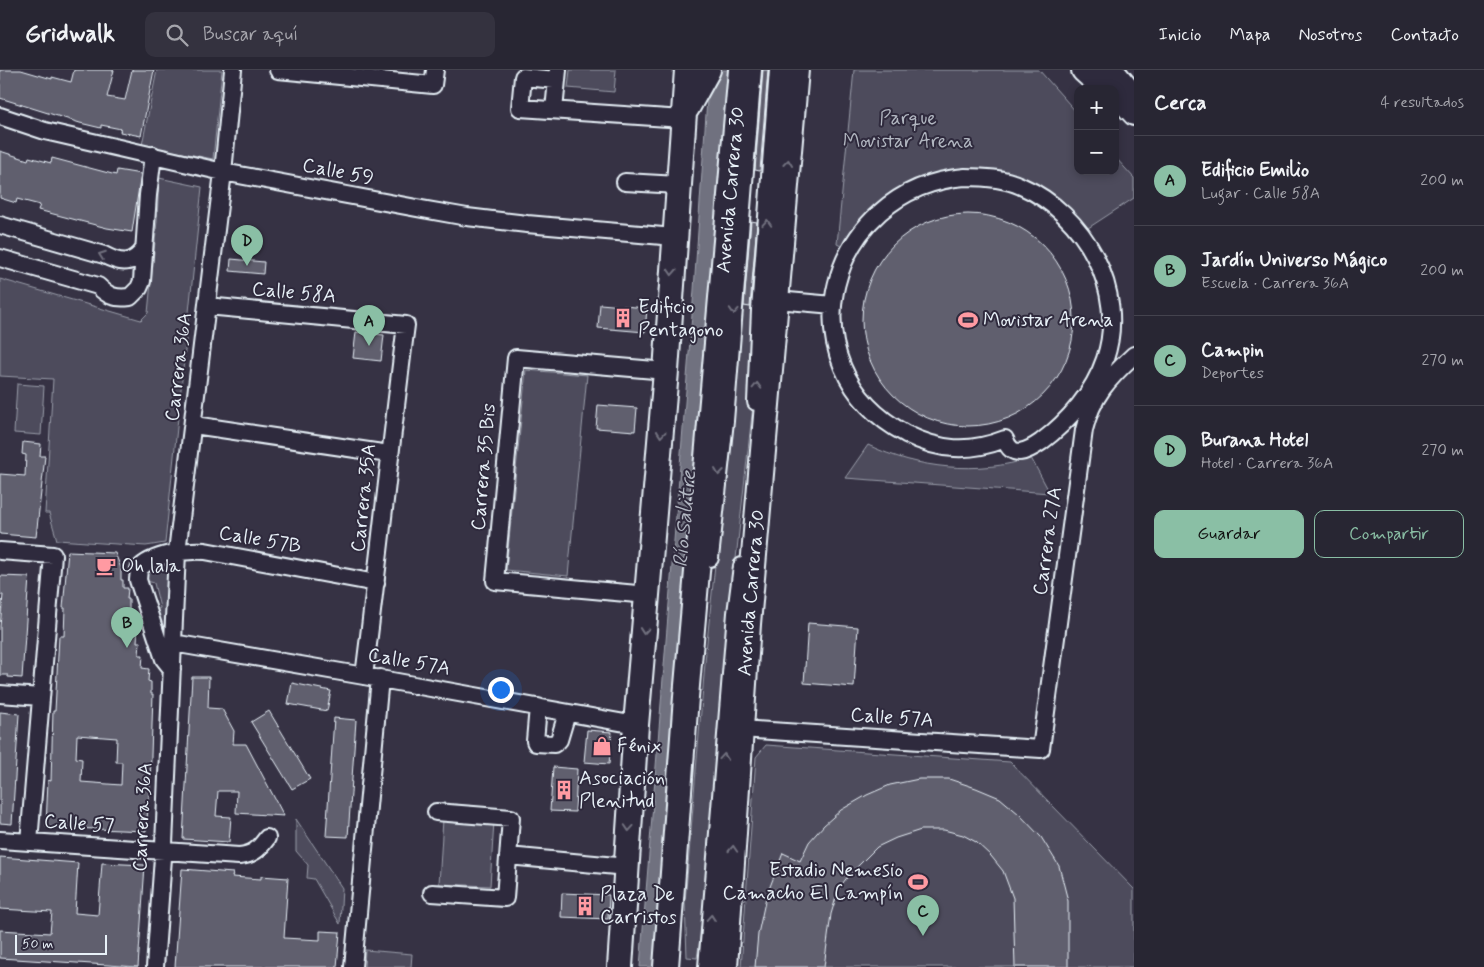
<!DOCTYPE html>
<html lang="es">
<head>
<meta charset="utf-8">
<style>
	:root { --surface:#282633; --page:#34323f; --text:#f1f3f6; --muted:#a5a5ac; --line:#44434e; --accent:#8abfa5 }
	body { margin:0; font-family:Mynerve,sans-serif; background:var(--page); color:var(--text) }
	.controls { position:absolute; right:15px; top:15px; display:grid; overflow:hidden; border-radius:10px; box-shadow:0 2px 8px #0003 }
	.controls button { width:45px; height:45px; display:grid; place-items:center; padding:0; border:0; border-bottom:1px solid var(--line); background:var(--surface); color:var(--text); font:25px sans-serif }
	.scale { position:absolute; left:15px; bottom:12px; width:92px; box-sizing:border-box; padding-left:5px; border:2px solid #e8f1f8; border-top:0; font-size:14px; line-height:18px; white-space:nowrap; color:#e8f1f8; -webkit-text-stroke:4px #2f2a3d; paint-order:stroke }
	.you { position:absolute; left:500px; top:619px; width:18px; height:18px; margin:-12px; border:4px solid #fff; border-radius:50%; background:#1a73e8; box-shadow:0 0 0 8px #1a73e833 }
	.badge { display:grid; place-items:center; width:32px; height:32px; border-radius:50%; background:var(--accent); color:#111; font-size:16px; font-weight:700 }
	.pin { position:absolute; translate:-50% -41px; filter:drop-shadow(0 1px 2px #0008) }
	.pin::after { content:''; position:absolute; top:26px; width:18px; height:15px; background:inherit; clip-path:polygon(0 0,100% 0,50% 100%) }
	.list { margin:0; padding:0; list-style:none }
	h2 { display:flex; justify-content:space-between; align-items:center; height:65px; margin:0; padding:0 20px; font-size:21px }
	h2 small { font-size:16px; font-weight:400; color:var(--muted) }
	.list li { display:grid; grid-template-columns:32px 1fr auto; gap:15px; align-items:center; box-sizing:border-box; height:90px; padding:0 20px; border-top:1px solid var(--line) }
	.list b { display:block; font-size:19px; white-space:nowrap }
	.list p { margin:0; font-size:16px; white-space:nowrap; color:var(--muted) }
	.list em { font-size:16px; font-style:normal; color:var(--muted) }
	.actions { display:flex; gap:10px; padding:15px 20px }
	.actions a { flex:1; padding:11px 0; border:1px solid var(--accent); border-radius:10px; text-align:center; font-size:18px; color:var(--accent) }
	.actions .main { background:var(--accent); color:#111 }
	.icon { flex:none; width:28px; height:28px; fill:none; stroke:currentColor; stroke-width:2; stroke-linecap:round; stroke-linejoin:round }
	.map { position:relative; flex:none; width:1134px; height:897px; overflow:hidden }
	header { display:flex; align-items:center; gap:30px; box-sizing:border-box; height:70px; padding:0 25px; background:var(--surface); border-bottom:1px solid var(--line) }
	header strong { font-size:24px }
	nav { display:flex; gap:28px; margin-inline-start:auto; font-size:18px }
	.search { width:350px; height:45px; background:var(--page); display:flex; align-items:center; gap:12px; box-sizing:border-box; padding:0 18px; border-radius:10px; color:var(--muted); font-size:19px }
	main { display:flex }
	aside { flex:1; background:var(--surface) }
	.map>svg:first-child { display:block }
	.green { fill:#4d4b5c; stroke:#9a9eaa }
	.water { fill:#70717f; stroke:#a0a4af }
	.building { fill:#605e6e; stroke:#e8f1f8; fill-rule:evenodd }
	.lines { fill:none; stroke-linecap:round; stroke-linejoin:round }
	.minor-casing { stroke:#e8f1f8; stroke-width:20 }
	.major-casing { stroke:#e8f1f8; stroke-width:24 }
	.highway-casing { stroke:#e8f1f8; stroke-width:28 }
	.minor { stroke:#2f2a3d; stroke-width:16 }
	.major { stroke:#2f2a3d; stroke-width:20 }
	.highway { stroke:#2f2a3d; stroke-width:24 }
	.oneway { stroke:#70707e }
	.labels { text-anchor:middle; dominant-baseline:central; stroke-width:4; stroke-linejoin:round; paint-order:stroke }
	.park-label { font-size:20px; fill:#b2b7c1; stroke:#2f2a3d }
	.street-label { font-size:20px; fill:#e8f1f8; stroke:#2f2a3d }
	.poi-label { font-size:20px; fill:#e8f1f8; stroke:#2f2a3d; text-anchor:start }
	.water-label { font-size:21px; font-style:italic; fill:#b2b7c2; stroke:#2f2a3d }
</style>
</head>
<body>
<header>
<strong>Gridwalk</strong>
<div class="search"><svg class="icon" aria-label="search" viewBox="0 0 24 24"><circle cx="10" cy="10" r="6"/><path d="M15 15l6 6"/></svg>Buscar aquí</div>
<nav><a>Inicio</a><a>Mapa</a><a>Nosotros</a><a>Contacto</a></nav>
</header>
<main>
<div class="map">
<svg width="1134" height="897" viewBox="0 0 1134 897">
	<rect width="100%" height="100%" fill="#363244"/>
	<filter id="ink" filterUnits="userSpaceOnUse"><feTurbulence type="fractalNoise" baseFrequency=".02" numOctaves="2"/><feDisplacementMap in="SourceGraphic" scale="10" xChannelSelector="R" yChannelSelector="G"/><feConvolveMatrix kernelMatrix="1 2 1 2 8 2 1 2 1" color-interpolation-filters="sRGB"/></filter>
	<g filter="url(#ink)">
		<path class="green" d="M157,0H222L213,89L142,75Z
			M570,0H616L614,22L568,18Z
			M854,0H1039L1078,44V101H1115V87L1134,108V128L1079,164L1058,141L989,110L896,131L853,182L837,174Z
			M159,108L202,117L165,473L146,476L57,470L49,443H45L53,309L0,306V209L141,250L148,243L157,151Z
			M742,236L754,237L753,335L732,525L714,777L697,888L687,887L685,832L706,581Z
			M526,300L587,305L568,506L506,500Z
			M17,314L44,316L41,365L14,363Z
			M868,375C918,399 978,405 1031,388L1050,423L845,408Z
			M169,493L165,578L155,541L160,538L154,513L147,511L144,501Z
			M766,675L1010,692L1134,819V897H741L756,687Z
			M296,749L342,818L340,854L314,809L307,808L308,795L296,781Z
			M443,749L494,751L490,816L439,814Z
			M365,880L412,884L411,897H364Z"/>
		<path class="water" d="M709,0H730L664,897H640L694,220Z"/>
		<path class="building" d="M0,0H21L52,9V7L71,12L74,0H114L107,27L125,30L132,0H154L141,66L120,62L121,59L101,55V58L80,53L0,28Z
			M763,0H768L760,101L755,100Z
			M0,81L28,90L29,87L51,93L52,88L116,105L117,100L141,104L132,162L107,158L38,140L40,135L17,129L16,133L0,128Z
			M862 250a106 106 0 1 1 212 0a106 106 0 1 1-212 0Z
			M751,151L757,152L750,237L744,236Z
			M231,189L264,192L263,204L230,201Z
			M600,234L647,238L645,262L598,258Z
			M356,262L384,265L381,291L353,288Z
			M598,335L637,338L635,361L596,358Z
			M23,372L41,374L40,386H45L36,467L0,464V404L25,406L26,385L22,384Z
			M68,481L115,483L121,498V510H123V518H128L127,529H129V556L138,557L137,572H140L139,585H143L142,598L149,599L148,611L151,612V624H153L150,716L146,761L46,757L48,710L51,711L53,641H55L59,566H64L65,538H63ZM77,665L117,668L116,692H122L121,715L81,712L82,689L76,688Z
			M0,506L29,507L22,608L8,607V605H0V556L3,525H0Z
			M808,553L858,557L854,617L804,613Z
			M192,607H209L208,638L222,639L234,661L233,674H246L284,746L236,743L237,721H218L216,746L231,747L229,772L183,769Z
			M292,613L331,621L327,641L288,634Z
			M269,641L310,709L292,719L251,652Z
			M0,642L19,644L12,754L0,753Z
			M334,648L356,650L348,767L326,766Z
			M587,660L612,662L609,694L584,692Z
			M553,697L577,699L575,742L550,741Z
			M919,709H949L976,718L1000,728L1019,744L1041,767L1059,796L1068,831V897H1015L1013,828L1003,801L991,786L976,772L963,765L944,760H921L896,768L877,777L849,805L839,818L831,844L824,897H755L758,864L766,827L783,783L800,791L809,772L824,755L841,740L867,725L890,715Z
			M0,787L78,793L75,843L98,845L102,793L145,795L138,897L0,888V860L50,863L52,842L0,839Z
			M182,799L233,803L232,807L261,809V806L288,808L284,868L320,870V861L340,862L337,897H175Z
			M562,823L609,825L608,849L561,847Z"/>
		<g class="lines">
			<defs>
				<path id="minor" d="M278,0L433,15L435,0
					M557,10L523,7L520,38L683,49
					M554,40L558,0
					M0,46L45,61L223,102L422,139L467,147L527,154L674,167
					M965,107C984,107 1004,108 1021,116C1084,143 1128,221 1105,289C1094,322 1069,351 1041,372C1028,381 1012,390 1005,369C969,383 940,381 906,364C780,297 827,118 965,107Z
					M625,112L678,115
					M0,155L104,185C121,194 133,195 144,179
					M0,188L98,216C108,226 115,229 130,227L139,218L142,211L148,125L153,85
					M777,230L833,235
					M207,236L406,255C391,371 379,489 364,606
					M756,332L760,240L778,0
					M194,355L389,384
					M0,481L53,485L29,772
					M710,488L725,351L753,0
					M648,525L495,511L516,288L666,301
					M173,573L364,606L636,655
					M172,599L164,589L138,510L139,499C152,484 187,480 205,481L376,513
					M0,624L41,627
					M538,637L535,671L536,673L554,674L559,670L567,643
					M741,659L1041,679L1084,360C1092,326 1109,308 1134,285
					M0,770L239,786C253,785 259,779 267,768
					M508,786L627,797
					M432,823L505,828L511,748L436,742
					M155,897L164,774L177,482L223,102L233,0
					M353,897L380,608
					M707,897L736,543L742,496"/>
				<path id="major" d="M1115,25L1134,45"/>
				<g id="highway">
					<path d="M1084,0L1105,19"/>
					<path d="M1111,0L1134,28"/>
					<path d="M687,38L708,0"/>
					<path d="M620,897L636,655L666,301L687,0"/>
					<path id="s1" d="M666,897L686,627L741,0"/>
					<path id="s2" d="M725,897L748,554L796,0"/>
				</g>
			</defs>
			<use href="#minor" class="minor-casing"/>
			<use href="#major" class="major-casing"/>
			<use href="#highway" class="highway-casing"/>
			<use href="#minor" class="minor"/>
			<use href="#major" class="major"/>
			<use href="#highway" class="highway"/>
		</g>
		<defs><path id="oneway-chevron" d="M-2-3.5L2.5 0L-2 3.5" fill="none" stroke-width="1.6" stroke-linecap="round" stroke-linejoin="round" transform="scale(1.25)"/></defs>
		<g class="oneway">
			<use href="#oneway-chevron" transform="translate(788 93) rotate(-84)"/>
			<use href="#oneway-chevron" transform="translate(767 153) rotate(-86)"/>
			<use href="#oneway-chevron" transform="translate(102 185) rotate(-160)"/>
			<use href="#oneway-chevron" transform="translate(672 202) rotate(93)"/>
			<use href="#oneway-chevron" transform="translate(734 241) rotate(94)"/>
			<use href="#oneway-chevron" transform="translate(757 316) rotate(-88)"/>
			<use href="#oneway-chevron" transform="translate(661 364) rotate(95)"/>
			<use href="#oneway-chevron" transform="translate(719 402) rotate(97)"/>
			<use href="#oneway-chevron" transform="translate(644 561) rotate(95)"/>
			<use href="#oneway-chevron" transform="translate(724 687) rotate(-85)"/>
			<use href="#oneway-chevron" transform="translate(629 758) rotate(94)"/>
			<use href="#oneway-chevron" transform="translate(733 779) rotate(-87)"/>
			<use href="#oneway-chevron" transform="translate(711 848) rotate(-85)"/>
		</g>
	</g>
	<defs>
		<symbol id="building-bare" viewBox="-9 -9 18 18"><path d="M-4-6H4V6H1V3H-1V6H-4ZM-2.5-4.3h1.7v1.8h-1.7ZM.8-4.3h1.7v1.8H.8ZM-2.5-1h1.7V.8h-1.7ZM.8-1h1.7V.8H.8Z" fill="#ff9aa2" stroke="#2f2a3d" stroke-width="2.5" paint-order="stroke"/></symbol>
		<symbol id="stadium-bare" viewBox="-9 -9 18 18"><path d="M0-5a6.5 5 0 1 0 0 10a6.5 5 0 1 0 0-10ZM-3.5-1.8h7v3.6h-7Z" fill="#ff9aa2" stroke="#2f2a3d" stroke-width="2.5" paint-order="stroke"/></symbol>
		<symbol id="cafe-bare" viewBox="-9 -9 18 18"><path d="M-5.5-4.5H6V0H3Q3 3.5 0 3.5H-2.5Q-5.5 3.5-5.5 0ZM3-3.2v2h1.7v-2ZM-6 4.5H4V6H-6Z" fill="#ff9aa2" stroke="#2f2a3d" stroke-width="2.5" paint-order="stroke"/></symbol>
		<symbol id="shop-bare" viewBox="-9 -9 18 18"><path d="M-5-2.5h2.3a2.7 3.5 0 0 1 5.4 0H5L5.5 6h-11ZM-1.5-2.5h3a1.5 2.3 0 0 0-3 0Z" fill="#ff9aa2" stroke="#2f2a3d" stroke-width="2.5" paint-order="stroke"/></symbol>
	</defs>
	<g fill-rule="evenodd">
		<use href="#building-bare" x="609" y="234" width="28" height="28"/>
		<use href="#stadium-bare" x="954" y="236" width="28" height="28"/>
		<use href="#cafe-bare" x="92" y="482" width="28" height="28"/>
		<use href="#shop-bare" x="588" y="662" width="28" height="28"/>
		<use href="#building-bare" x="550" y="706" width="28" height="28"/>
		<use href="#stadium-bare" x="904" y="798" width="28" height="28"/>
		<use href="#building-bare" x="571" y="822" width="28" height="28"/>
	</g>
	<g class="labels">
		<g class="park-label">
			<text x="908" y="48">Parque<tspan x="908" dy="23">Movistar Arena</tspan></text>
		</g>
		<g class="street-label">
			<text transform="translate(338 102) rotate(11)">Calle 59</text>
			<text stroke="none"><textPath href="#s1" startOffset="780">Avenida Carrera 30</textPath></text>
			<text transform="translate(294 223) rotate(5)">Calle 58A</text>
			<text transform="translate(179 297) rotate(-83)">Carrera 36A</text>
			<text transform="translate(484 397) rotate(-85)">Carrera 35 Bis</text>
			<text transform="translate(364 428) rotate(-84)">Carrera 35A</text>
			<text transform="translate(260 470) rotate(10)">Calle 57B</text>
			<text transform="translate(1048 471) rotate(-82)">Carrera 27A</text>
			<text stroke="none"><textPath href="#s2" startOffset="375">Avenida Carrera 30</textPath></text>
			<text transform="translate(409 592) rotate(10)">Calle 57A</text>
			<text transform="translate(892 648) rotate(4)">Calle 57A</text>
			<text transform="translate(143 747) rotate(-87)">Carrera 36A</text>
			<text transform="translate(79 754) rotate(4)">Calle 57</text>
		</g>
		<g class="poi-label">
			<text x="638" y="237">Edificio<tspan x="638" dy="23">Pentagono</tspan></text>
			<text x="983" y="250">Movistar Arena</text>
			<text x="121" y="496">Oh lala</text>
			<text x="617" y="676">Fénix</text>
			<text x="579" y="708">Asociación<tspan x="579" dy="23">Plenitud</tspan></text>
			<text x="903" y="800" text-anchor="end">Estadio Nemesio<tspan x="903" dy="23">Camacho El Campín</tspan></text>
			<text x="600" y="824">Plaza De<tspan x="600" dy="23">Carristos</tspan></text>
		</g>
		<g class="water-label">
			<text transform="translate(685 449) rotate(-85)">Río Salitre</text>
		</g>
	</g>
</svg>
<div class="controls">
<button>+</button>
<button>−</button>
</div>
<div class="scale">50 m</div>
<div class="you"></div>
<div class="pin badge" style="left:369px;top:276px">A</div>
<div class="pin badge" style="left:127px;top:578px">B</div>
<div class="pin badge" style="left:923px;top:866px">C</div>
<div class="pin badge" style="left:247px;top:196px">D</div>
</div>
<aside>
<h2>Cerca<small>4 resultados</small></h2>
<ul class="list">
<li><span class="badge">A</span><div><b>Edificio Emilio</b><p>Lugar · Calle 58A</p></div><em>200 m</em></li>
<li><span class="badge">B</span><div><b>Jardín Universo Mágico</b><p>Escuela · Carrera 36A</p></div><em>200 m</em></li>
<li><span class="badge">C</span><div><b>Campin</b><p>Deportes</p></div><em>270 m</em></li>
<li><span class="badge">D</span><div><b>Burana Hotel</b><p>Hotel · Carrera 36A</p></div><em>270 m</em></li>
</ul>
<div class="actions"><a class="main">Guardar</a><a>Compartir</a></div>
</aside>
</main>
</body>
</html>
